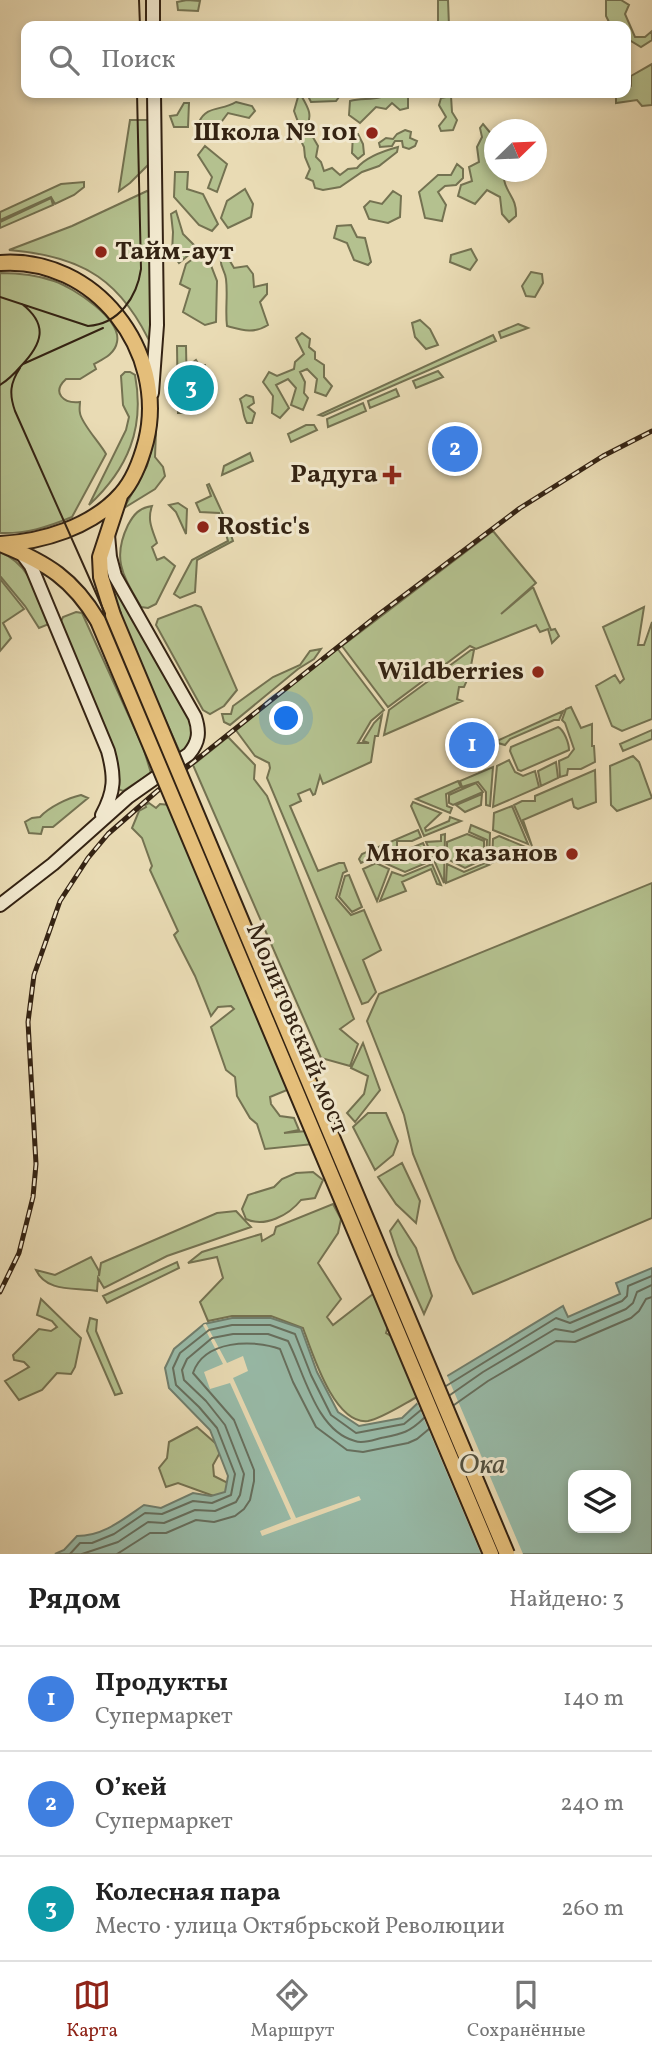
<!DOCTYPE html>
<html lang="ru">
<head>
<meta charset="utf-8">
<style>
	:root { --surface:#fff; --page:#f6f6f6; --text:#222; --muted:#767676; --line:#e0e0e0; --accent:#8f2418 }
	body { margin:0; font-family:Vollkorn,serif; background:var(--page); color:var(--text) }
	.controls { position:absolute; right:21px; bottom:21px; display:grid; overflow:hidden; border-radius:14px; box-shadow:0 4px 10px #0003 }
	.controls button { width:63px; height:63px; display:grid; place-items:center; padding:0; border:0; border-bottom:2px solid var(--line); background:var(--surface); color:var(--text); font:35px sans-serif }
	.compass { position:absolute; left:484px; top:119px; width:63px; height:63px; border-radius:50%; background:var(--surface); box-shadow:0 4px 10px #0003; rotate:67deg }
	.you { position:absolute; left:287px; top:719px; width:24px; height:24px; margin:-18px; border:5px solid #fff; border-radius:50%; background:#1a73e8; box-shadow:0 0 0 10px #1a73e833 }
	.badge { display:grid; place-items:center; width:46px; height:46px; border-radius:50%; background:var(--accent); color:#fff; font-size:23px; font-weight:700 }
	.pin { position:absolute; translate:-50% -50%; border:4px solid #fff; box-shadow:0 2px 7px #0006 }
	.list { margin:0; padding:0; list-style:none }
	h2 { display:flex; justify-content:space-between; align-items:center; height:91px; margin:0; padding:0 28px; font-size:30px }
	h2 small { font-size:23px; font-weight:400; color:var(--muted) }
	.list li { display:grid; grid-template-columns:46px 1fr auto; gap:21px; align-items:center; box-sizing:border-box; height:105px; padding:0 28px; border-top:2px solid var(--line) }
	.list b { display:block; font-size:26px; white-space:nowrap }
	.list p { margin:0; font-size:23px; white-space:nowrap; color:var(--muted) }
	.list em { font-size:23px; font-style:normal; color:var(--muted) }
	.icon { flex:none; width:38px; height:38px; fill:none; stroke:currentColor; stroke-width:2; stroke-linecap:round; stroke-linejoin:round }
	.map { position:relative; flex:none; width:652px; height:1554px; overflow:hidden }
	.search { position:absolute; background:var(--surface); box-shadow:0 4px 10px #0003; left:21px; right:21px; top:21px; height:77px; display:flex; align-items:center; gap:18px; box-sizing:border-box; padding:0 24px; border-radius:14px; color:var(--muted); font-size:26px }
	.sheet { height:406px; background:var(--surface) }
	nav { display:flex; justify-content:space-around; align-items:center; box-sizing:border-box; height:98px; border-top:2px solid var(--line); background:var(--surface); font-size:19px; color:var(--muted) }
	nav a { display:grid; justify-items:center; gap:4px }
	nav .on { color:var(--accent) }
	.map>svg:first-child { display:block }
	.green { fill:#b4c18f; stroke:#747251; stroke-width:2 }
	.water { fill:#98bba9; stroke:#707e6d; stroke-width:2; fill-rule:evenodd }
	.pier { fill:#e9dbb4 }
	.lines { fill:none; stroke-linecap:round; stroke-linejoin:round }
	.shore { stroke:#666f5e; stroke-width:2 }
	.secondary-casing { stroke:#342313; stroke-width:16 }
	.primary-casing { stroke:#342313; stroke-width:18 }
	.secondary { stroke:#f1e8ce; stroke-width:12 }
	.primary { stroke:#e4be7a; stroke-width:14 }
	.tram { stroke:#342313; stroke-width:2 }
	.rail-casing { stroke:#342313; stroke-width:5 }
	.rail { stroke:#f1e8ce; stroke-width:2.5; stroke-dasharray:8; stroke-linecap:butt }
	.primary-bridge-casing { stroke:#342313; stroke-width:18; stroke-linecap:butt }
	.primary-bridge { stroke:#e4be7a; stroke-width:14 }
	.poi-dot { fill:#8f2418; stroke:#f1e8ce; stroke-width:2.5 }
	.labels { text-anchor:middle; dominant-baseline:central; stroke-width:6; stroke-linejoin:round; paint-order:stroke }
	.poi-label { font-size:26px; font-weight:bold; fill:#342313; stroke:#f1e8ce; text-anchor:end }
	.street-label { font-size:26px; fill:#342313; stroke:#f1e8ce }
	.water-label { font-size:28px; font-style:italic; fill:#525140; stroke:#f1e8ce }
</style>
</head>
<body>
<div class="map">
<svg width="652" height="1554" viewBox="0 0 652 1554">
	<rect width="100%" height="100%" fill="#e9dbb4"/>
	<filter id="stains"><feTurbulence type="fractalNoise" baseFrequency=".00286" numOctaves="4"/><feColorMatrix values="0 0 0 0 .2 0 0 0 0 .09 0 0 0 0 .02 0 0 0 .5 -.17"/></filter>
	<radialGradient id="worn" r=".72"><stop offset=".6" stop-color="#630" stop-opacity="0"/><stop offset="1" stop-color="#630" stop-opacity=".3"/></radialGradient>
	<path class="green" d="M187,0L200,1L198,11L178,10L177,2Z
		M438,0H448L449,26H438Z
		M606,0H621L629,5L625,14L635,37H645L652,31V40L641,47L626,38V26H611L606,16Z
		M652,64V105L642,106L637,100L616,103V94L626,93V89L631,86V76Z
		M312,93H336L339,97L336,101L311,102L308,96Z
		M451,96L452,112L457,120L453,130L441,131L439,126L446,117L439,105L441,98Z
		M298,97H302C309,109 312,115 307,127L318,146L316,157L321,162L324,171L332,168L340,175L348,169L357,168C366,157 383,151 398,147L397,152L379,166L362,172L340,187L323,190L315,188L313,181L306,178L310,169L305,157L304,147L299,137L298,122L294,111Z
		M381,97H408V108L400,110L392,103L386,109L376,107L360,123L349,115L350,101C361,98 370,100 381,97Z
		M236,102L252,106L255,111L249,118L228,113L222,121L199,122C207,105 222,111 236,102Z
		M184,103H189L188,127H174L170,116L177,115Z
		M130,120H150L151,162L130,183L119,191Z
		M483,124L493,136L487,147L490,157L494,161V172H503C504,194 517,195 516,216L509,222L502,214L500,197L487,190L475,204L458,196L461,185L472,181L469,167L479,162L477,147L482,137L480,128Z
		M405,130L411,132L410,138L417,141L415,146L409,149L403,147L402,141H395L392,146L380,147L379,143L386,138L393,139L397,134Z
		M353,134H358L363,144L364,154L358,159L352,153Z
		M205,146L227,164L217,192L208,188L212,177L198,155Z
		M457,164L463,169V178L456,185L445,186L438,192L446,205L442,221L425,218L419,192L438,175H451Z
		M175,172H188L187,189L203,194L218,224L212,231L199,225L174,197Z
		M84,182V187L74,195L55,204L51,197L0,220V212L61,184Z
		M245,189L253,204L251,217L228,228L221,218L227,201Z
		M147,191L152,194L154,351C123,281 84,256 9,250L72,226Z
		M393,191L401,196L400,217L388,223L369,219L364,207L370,201L382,204Z
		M51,198L53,205L0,228V222Z
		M176,211L183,234L197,248L179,263L172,253L173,232L171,214Z
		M351,225L357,237L365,238L371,262L368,265L354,260L347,243L334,238L337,226Z
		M471,249L477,260L470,270L450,262L451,255Z
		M198,255L210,263L217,281L216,322L205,325L183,312L190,289L180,284L186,264Z
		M227,256L234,268L247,266L253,274L254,287L267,284V294L260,302L268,325C254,334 242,330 227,326C225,310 228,295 226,279C225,270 219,266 221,257Z
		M531,272L542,274L543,283L535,297L526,296L522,286Z
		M0,273C18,273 37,275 54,281C74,288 122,319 117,342C115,354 103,359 94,364L96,369L80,379H66C51,393 64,404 80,402C80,405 79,409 80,413C81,423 100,443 106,454L72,517C48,527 26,534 0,533Z
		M420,320L430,329L438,345L426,349L415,337L412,323Z
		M518,324L528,328L501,338L499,332Z
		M302,333L310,339L309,347L315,352V359L324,365V377L332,386L326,396L315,392L317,379L307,369L300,372L305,382L304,393L308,398L303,410L291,405L296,388L288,379L276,385L289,408L280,418L272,413L273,396L263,382L269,372L277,376L294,369L295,362L304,354L296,338Z
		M493,335L496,341L323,416L319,415Z
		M177,346H186L187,395L183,400L184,413H178Z
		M196,360L199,365H205C207,376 203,384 207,394L196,400L193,396L192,363Z
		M438,371L443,377L416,388L413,381Z
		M125,372H130L135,375C145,428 128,469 89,505L126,430L129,417L123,405L121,376Z
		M396,389L399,396L370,408L368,401Z
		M246,395L253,397L254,403L248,407L255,413L252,423H247C242,415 244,408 240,399Z
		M363,403L366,411L328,427L327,419Z
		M306,425H314L317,430L291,442L288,434Z
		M156,431L155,457L163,467L165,476L155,489L124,508L147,466Z
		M250,453L253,461L222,475L224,466Z
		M209,484L227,523L233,541L197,560L195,592L180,598L174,594L192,560L228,541L225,531H219V513L200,512L196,503L211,496L207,485Z
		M178,503L187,509L186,534L176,512L169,505Z
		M152,506C147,520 152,529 157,543L152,547L157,560L164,557L175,566L156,604L148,608L141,607C124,577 111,560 128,525C134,514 139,508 152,506Z
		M493,531L536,583L501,614L533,587L551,630L555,629L559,636L552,643L548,629L540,632L536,625L476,649L470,646L388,707L342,646Z
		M0,552C31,565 37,595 49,624L39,628L25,606L0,576Z
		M0,579L24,609L3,623L11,638L0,651Z
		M108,579H112L194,727L193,743L181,755L120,618Z
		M195,605L201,607L237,690L224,706L210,714L203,710L156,625L158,619Z
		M644,607L638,645H644L652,622V719L622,731L612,726L596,686L615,675L620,683L624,679L603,627Z
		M76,612L82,613L143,747L151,773L123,791L118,789L60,623L63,617Z
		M337,648L384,710L371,721L358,743H369L363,741L374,723L382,715L378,736H375L371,762L323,784L320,776L315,794L313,795L310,789L298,794L301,801L290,806L318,871L339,863H344L347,871L343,873L336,898L351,915L364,910L381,950L363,960L376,992L368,1002L362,1004L267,778L270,768L269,763L255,756L235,729Z
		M321,649L314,659L298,669L230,725L224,722L222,714H231L233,706L273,677L300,665L310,651Z
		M471,650H474L469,676L445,669Z
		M442,671L468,678L464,687H459L457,699L462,701L384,735L389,710Z
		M571,707L581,728L592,724V746H594L595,762L581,769H568L567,775L560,777L559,761L568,757L574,749L565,723L562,720L566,709Z
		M563,711L559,720H554L510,739L505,745L498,743L499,740Z
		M558,727C564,730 569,743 569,750L521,771L518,770L510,751L511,747Z
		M652,730V739L623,751L620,744Z
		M228,737L255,765L254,779L267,796L354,1019L340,1029L358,1044L350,1066L321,1058L193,765Z
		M633,756L639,762L652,798L617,811L611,805L610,766Z
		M509,760L515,772L523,776L535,771L539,787L493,807L497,766Z
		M556,762L558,778L541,786L538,771Z
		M493,767L490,806L486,805V792L478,782L462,787L460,781Z
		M595,770L596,802L578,809L574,807L572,799L523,820L532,846L514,805L522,801H535V796Z
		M458,781L461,787L446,794L447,806L452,808L450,813L416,799Z
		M476,783L483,792L453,805L449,803V795Z
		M482,794L481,805L465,812L456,805Z
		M81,795L88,798L53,827H43L41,834L29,833L25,822L32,818L40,817C49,807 68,798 81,795Z
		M413,802L441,813L425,828L426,831L449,821L450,817L461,821L424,836L411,806Z
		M149,803L156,808L160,804L170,805L292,1088L270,1097L271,1104L280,1116L294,1118L299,1130L284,1133L307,1131L314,1144L265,1149L257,1124L250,1118L237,1096L235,1077L226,1070L211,1027L234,1009L231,1006L218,1007L211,1016L195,976L174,935L178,931L150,870L152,866L142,838L132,828L139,811L146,807L145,805Z
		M512,806L528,844L493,830L494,813Z
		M471,825L490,833L489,861L486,860L487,840L469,832Z
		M418,830L421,837L412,841H397V847L361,863L359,859L362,854Z
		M445,834L444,883L426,842L441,841V835Z
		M467,834L484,841V859L465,868L447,859V842Z
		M499,836L528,848L492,863L493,839Z
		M423,843L431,861L405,872L380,861Z
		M376,863L389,869L377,901L363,869Z
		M485,863L489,865L446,883L447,864L464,872Z
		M432,864L441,885L437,884L431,869L402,882L406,891L380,901L392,872L403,876Z
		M349,875L362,907L352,912L339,897L345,876Z
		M652,883V1218L473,1294L456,1260L413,1154L404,1115L367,1021L379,994Z
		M363,1043L380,1090L355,1122L347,1113L364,1094L368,1076L351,1068Z
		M368,1113H386L398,1141L393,1155L375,1170L353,1127Z
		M402,1163L420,1201L416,1223L396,1204L378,1177Z
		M313,1172L323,1180L315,1198L301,1200C289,1215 265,1228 246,1219L242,1209L248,1195L274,1187L282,1179L296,1173Z
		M333,1204L341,1219L338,1233L318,1263L341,1299L327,1317L333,1325L373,1294L389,1323L386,1333L394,1338L417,1386V1397C404,1404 381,1419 368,1421C334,1425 312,1352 303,1328L271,1316H232L208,1321L200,1302L223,1278L217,1257L188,1263L202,1252L261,1234L262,1241L274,1234L276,1227Z
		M236,1211L251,1227L167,1256L104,1288L98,1278L97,1291C75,1287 47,1293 36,1270L55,1275L91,1257L99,1271V1276L101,1263L217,1213Z
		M398,1220L416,1248L432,1296L424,1314L398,1255L390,1231Z
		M177,1262L179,1268L107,1303L103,1296Z
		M41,1299L81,1338L75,1367L71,1374L57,1373L42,1390L19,1400L5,1381L29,1367L24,1362L14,1360L13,1355L39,1329L51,1331L57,1327L52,1321L37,1315Z
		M90,1318L97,1320L96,1331L122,1393L115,1395L87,1331Z
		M197,1427L222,1449L213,1465L214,1476L232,1485L222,1499L178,1483L166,1487L159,1468L167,1458L169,1442Z"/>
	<path class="water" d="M652,1268V1554H55L64,1550L77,1536C103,1536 122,1520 144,1505L161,1508L193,1493L211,1496L225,1492L228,1476L210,1430L169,1388L165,1368L174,1349L204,1324L232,1318H271L301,1328L317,1372L338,1412L359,1426L402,1418L444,1378L563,1306L568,1317L620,1294L616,1283ZM573,1475H626V1528H573Z"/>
	<path class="pier" d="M205,1324H206L227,1363L243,1356L248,1371L233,1378L296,1518L359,1496L361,1500L262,1536L260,1531L291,1519L230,1383L210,1389L204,1372L223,1364L203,1325Z
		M446,1373L523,1554H481L416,1400Z"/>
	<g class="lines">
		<path class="shore" d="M446,1386L556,1318L570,1323L622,1301L627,1296L628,1286L652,1276
			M450,1395L483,1372L555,1329L573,1332L626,1309L633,1303L637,1292L652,1285
			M454,1405L488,1381L556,1341L575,1342L631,1318L639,1311L646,1299L652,1297
			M70,1554L80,1543H92L114,1534L145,1513L162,1514L193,1501L212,1503L231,1495L235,1474L217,1428L199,1407L176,1385L173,1368L180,1353L209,1330L232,1325H270L295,1334L311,1375L331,1415L356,1433L404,1424L421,1410
			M82,1554L118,1542L148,1522L164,1523L195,1510L215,1511L236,1502L240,1495L244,1474L225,1425L206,1401L184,1380L182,1370L187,1359L212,1338L233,1334H268L288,1341C304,1372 316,1431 355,1441C363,1444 373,1440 381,1438C401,1434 409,1433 424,1418
			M117,1554L150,1533H166L196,1520L214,1522L235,1516L244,1509L250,1500L254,1481V1470L234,1420L193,1373C204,1340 253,1339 280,1349L293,1382L316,1427L347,1450L363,1452L408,1443L417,1439L429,1429"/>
		<defs>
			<path id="secondary" d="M153,0V26
				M152,393L157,325L154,93
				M22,554L31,566L108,751C115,777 115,791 102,815
				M0,905L53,864L128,797L189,754C199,742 200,732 195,717L115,576L110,557L108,535"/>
			<path id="primary" d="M0,263C95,256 168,351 146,441C141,460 134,480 121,494C92,527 42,542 0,544
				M3,545C47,563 73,579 98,621
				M113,615L101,577L100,557L120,496"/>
		</defs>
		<use href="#secondary" class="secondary-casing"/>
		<use href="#primary" class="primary-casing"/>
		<use href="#secondary" class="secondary"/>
		<use href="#primary" class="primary"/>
		<path class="tram" d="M139,0L140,26
			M0,297L88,326C119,324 137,297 141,269L137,93
			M23,364L103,328
			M20,368C10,383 9,394 15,411L107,618L502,1554
			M0,385C8,380 15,373 21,366C42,344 49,325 22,304"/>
		<defs>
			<path id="rail" d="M0,1292L19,1253L33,1197L36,1164L28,1022L34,975L60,901L88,858L108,834L156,792L378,615L520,508L603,456L652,431"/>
		</defs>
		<use href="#rail" class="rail-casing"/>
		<use href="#rail" class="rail"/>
		<defs>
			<path id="primary-bridge" d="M113,615L507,1554
				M98,621L491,1554"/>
		</defs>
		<use href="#primary-bridge" class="primary-bridge-casing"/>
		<use href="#primary-bridge" class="primary-bridge"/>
	</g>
	<g class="poi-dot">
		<circle cx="372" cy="133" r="7"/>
		<circle cx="101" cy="252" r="7"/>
		<path d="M388.5 464.5h7v7h7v7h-7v7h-7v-7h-7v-7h7z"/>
		<circle cx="203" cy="527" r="7"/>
		<circle cx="538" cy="672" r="7"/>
		<circle cx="572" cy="854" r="7"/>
	</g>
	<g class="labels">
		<g class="poi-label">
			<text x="358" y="133">Школа № 101</text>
			<text x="115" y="252" text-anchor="start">Тайм-аут</text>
			<text x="378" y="475">Радуга</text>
			<text x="217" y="527" text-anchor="start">Rostiс's</text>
			<text x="524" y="672">Wildberries</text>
			<text x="558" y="854">Много казанов</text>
		</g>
		<g class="street-label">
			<text transform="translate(297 1029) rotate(67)">Молитовский мост</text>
		</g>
		<g class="water-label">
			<text x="482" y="1465">Ока</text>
		</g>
	</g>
	<rect width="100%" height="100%" filter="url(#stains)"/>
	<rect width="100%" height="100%" fill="url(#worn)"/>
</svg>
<div class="controls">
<button><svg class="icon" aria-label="layers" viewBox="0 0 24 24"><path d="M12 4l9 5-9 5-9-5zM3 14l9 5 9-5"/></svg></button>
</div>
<svg class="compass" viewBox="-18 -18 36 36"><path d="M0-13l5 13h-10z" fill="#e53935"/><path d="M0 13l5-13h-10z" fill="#767676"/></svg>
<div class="you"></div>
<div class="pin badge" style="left:472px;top:745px;background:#3f7fe0">1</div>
<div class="pin badge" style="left:455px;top:449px;background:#3f7fe0">2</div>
<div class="pin badge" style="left:191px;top:388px;background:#0f9aa8">3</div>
<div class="search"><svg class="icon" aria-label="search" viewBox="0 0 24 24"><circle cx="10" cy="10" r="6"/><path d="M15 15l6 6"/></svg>Поиск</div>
</div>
<section class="sheet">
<h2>Рядом<small>Найдено: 3</small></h2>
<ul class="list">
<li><span class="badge" style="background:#3f7fe0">1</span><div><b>Продукты</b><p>Супермаркет</p></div><em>140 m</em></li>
<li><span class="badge" style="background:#3f7fe0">2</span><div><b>О’кей</b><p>Супермаркет</p></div><em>240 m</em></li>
<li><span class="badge" style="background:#0f9aa8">3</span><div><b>Колесная пара</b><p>Место · улица Октябрьской Революции</p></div><em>260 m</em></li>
</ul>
</section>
<nav>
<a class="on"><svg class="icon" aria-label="map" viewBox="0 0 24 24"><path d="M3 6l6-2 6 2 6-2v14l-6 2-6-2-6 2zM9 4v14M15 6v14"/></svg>Карта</a>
<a><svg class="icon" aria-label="directions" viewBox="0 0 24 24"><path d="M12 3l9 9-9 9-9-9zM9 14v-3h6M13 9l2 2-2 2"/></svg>Маршрут</a>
<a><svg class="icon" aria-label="saved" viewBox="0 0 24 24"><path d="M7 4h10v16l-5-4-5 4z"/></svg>Сохранённые</a>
</nav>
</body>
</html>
